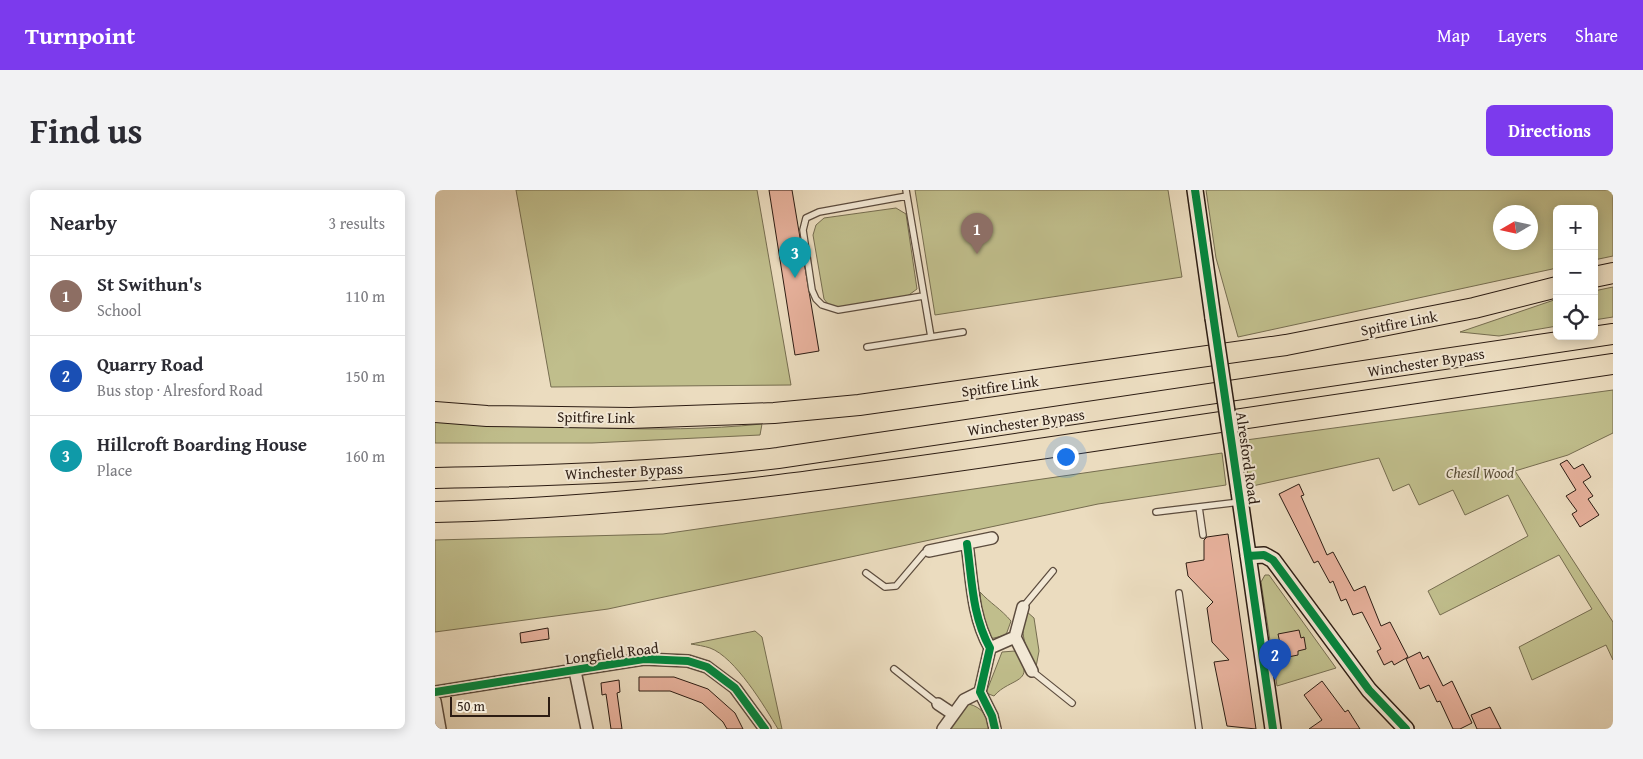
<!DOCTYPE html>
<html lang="en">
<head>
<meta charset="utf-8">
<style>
	:root { --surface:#fff; --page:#f2f2f3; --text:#2b2b33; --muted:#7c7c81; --line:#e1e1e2; --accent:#7c3aed }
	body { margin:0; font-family:"Gentium Book Plus",serif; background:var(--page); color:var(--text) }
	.controls { position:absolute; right:15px; top:15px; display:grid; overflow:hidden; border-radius:8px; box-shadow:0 2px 12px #0003 }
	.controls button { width:45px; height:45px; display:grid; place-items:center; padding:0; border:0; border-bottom:1px solid var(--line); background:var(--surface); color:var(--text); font:25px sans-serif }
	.compass { position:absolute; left:1058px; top:15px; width:45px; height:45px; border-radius:50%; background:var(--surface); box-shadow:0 2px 12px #0003; rotate:261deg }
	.scale { position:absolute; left:15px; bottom:12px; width:100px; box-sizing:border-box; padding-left:5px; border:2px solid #2c1c13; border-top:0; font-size:14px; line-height:18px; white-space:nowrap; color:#2c1c13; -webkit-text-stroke:4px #f2e8d5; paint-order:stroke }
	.you { position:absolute; left:630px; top:266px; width:18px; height:18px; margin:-12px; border:4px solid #fff; border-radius:50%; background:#1a73e8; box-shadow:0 0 0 8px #1a73e833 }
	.badge { display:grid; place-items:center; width:32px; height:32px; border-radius:50%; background:var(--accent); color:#fff; font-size:16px; font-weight:700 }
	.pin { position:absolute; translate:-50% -41px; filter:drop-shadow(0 1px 2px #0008) }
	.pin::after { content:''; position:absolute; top:26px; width:18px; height:15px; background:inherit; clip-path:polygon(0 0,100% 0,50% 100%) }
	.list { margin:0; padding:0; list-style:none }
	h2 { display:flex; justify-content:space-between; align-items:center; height:65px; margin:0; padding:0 20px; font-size:21px }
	h2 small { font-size:16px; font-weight:400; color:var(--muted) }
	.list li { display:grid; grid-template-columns:32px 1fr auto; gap:15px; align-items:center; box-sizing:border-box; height:80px; padding:0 20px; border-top:1px solid var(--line) }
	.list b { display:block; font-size:19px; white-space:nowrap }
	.list p { margin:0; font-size:16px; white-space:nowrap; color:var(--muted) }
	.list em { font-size:16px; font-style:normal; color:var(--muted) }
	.icon { flex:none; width:28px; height:28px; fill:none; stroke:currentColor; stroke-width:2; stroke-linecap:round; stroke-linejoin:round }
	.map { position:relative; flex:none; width:1178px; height:539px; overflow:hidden; border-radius:8px }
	header { display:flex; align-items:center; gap:30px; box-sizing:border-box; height:70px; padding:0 25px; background:var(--accent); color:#fff }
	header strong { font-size:24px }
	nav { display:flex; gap:28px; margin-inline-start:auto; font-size:18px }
	.intro { display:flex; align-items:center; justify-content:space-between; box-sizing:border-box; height:120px; padding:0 30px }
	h1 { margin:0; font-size:35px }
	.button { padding:12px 22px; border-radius:8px; background:var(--accent); color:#fff; font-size:18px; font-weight:700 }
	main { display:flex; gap:30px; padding:0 30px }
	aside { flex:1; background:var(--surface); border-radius:8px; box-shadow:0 2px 12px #0003 }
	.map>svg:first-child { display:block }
	.green { fill:#c0be8c; stroke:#766d50; fill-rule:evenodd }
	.building { fill:#e7b19c; stroke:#2c1c13 }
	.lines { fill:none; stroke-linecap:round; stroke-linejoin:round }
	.lane-casing { stroke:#5c4c3e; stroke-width:8 }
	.street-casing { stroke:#5c4c3e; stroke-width:14 }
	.secondary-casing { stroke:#2c1c13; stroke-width:18 }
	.highway-casing { stroke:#2c1c13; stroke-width:22 }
	.lane { stroke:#f2e8d5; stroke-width:5.5 }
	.street { stroke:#f2e8d5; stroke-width:11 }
	.secondary { stroke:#f2e8d5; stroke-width:15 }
	.highway { stroke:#ebdcbf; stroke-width:20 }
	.secondary-bridge-casing { stroke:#2c1c13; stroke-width:18; stroke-linecap:butt }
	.secondary-bridge { stroke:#f2e8d5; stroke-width:15 }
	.cycleway-casing { stroke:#f2e8d5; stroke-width:11 }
	.cycleway { stroke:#00873e; stroke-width:8 }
	.labels { text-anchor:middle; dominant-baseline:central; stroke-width:4; stroke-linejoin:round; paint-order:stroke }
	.street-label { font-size:15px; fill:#2c1c13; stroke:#f2e8d5 }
	.park-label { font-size:15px; font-style:italic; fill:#584d37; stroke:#f2e8d5 }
</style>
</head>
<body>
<header>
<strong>Turnpoint</strong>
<nav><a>Map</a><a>Layers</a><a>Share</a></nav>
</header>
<div class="intro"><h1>Find us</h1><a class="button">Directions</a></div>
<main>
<aside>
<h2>Nearby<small>3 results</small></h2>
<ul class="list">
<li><span class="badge" style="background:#8d6e63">1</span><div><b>St Swithun's</b><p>School</p></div><em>110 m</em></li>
<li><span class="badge" style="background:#1a4fb4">2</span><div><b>Quarry Road</b><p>Bus stop · Alresford Road</p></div><em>150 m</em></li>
<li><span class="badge" style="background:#0f9aa8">3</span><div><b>Hillcroft Boarding House</b><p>Place</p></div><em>160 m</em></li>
</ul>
</aside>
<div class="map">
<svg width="1178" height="539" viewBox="0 0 1178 539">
	<rect width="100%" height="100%" fill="#ebdcbf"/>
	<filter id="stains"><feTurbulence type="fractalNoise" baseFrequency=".004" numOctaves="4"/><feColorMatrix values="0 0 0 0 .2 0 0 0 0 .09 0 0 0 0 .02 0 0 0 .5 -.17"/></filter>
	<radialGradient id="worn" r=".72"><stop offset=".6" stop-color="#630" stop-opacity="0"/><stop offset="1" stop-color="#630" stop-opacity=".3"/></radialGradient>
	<path class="green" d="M81,0H322L356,195L116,197Z
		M480,0H733L747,87L500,125Z
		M771,0H1178V66L1159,70V19H1122V78L803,147L781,68ZM1066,22H1096V52H1066Z
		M461,18L471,24L482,99L471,107L404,119L393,114L389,109L378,45L381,35L389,28Z
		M1178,97V127L1159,130V101Z
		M1122,109V136L1064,146L1025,142Z
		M1178,200V243L1133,265L1080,281L1178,432V470L1171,455L1097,490L1084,457L1157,419L1124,365L1005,425L993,401L1093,346L1073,305L1030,325L1018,300L984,315L974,294L958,301L944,268L813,297L811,250Z
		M0,229C109,235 219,245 327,234L325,245L157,253H0Z
		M787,263L791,295L663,314L173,419L0,442V350L228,344Z
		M830,385H834L901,478L842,496L826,392Z
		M545,402C555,413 566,419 576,431L571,445L555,449L548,440Z
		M591,421L599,428L604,461L601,477C590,456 584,445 591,421Z
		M320,441L327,447L347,539H343C330,517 300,467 275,458C269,456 262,455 256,454Z
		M580,461C604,494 575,487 559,506L551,503L567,462Z
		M534,514C548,518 552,526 555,539H513L530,515Z"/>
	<path class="building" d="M334,0H357L384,161L360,165Z
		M1132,270L1139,279L1148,274L1156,287L1148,292L1158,306L1153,309L1164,325L1145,337L1137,324L1142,321L1131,306L1141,300L1125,274Z
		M864,294L869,305L866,306L892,365L898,362L919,401L930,396L946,436L955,432L973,467L959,475L957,471L949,475L942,461L946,459L927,422L918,425L911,409L906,411L898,391L895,393L883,371L879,373L844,304Z
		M793,344L796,365L821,539L792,536L779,472L794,470L777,452L772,418L778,412L753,386L751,373L769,370V350L772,347Z
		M113,438L114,449L86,453L85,443Z
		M864,440L866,448L869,447L871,459L863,461V465L848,468L843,444Z
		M985,462L988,469L993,466L1008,496L1017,491L1037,533L1025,539H1018L1005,511L1002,512L994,495L985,499L971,469Z
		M204,487H239L273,499L300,523L308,539H292L288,532L267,513L235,501H204Z
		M184,490L185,502L182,503L187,539H176L171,504L167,505L166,493Z
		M887,491L910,522L913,520L925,539H874L887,530L869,505Z
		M1055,517L1066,539H1042L1036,525Z"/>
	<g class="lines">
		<defs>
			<path id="lane" d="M472,6L384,22L371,28L368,40L377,100L381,109L387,115L403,120L488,106
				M496,147L528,142
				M432,157L496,147L471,0
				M764,317L768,345
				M721,322L805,312
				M431,383L450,397L461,396L489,363L494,361
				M744,403L764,539
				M588,417L618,381
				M459,479L503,514
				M597,481L637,513"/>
			<path id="street" d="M532,354C537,389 537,426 555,458L545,502L557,526L560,539
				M494,361L557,348
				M580,447L597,481
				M555,458L580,447L588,417
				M140,481L152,539
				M0,502L209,469L253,471L272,477L300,498L330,539
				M0,511L5,539
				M503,514L518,524
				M508,539L529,510L545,502"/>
			<path id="secondary" d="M760,0L778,128
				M804,302L838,539
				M813,366L829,365L838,370L934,500L971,539"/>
			<path id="highway" d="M1159,87L1178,83
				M0,222L52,226L195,228L339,223L424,215L851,155L1039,118L1122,97
				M0,288C114,286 229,282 343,268L1178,144
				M0,322C206,317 408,288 611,258C800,230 989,201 1178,174"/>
		</defs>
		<use href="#lane" class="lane-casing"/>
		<use href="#street" class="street-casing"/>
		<use href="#secondary" class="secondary-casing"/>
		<use href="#highway" class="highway-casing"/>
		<use href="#lane" class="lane"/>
		<use href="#street" class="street"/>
		<use href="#secondary" class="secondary"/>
		<use href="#highway" class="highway"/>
		<defs>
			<path id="secondary-bridge" d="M778,128L804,302"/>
		</defs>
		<use href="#secondary-bridge" class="secondary-bridge-casing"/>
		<use href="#secondary-bridge" class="secondary-bridge"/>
		<defs>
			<path id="cycleway" d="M760,0L838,539
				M532,354C537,389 537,426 555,458L545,502L557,526L560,539
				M813,366L829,365L838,370L934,500L971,539
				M0,502L209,469L253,471L272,477L300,498L330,539"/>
		</defs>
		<use href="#cycleway" class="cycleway-casing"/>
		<use href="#cycleway" class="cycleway"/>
	</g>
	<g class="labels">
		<g class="street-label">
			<text transform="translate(964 133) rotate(-11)">Spitfire Link</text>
			<text transform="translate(991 172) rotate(-9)">Winchester Bypass</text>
			<text transform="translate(565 196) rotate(-8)">Spitfire Link</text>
			<text transform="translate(161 227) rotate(1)">Spitfire Link</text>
			<text transform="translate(591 232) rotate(-8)">Winchester Bypass</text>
			<text transform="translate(813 268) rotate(82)">Alresford Road</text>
			<text transform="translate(189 281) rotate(-3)">Winchester Bypass</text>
			<text transform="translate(177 463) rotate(-7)">Longfield Road</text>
		</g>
		<g class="park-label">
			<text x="1045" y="282">Chesil Wood</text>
		</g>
	</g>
	<rect width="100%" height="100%" filter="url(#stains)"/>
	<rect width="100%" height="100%" fill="url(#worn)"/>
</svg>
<div class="controls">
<button>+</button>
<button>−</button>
<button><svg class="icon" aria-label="locate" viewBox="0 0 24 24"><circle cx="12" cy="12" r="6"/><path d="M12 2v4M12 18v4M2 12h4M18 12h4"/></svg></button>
</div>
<svg class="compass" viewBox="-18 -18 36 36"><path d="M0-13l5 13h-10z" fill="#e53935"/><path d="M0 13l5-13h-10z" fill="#7c7c81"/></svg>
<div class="scale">50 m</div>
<div class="you"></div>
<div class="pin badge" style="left:542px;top:64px;background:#8d6e63">1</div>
<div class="pin badge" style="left:840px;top:490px;background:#1a4fb4">2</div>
<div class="pin badge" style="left:360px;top:88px;background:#0f9aa8">3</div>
</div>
</main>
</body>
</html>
